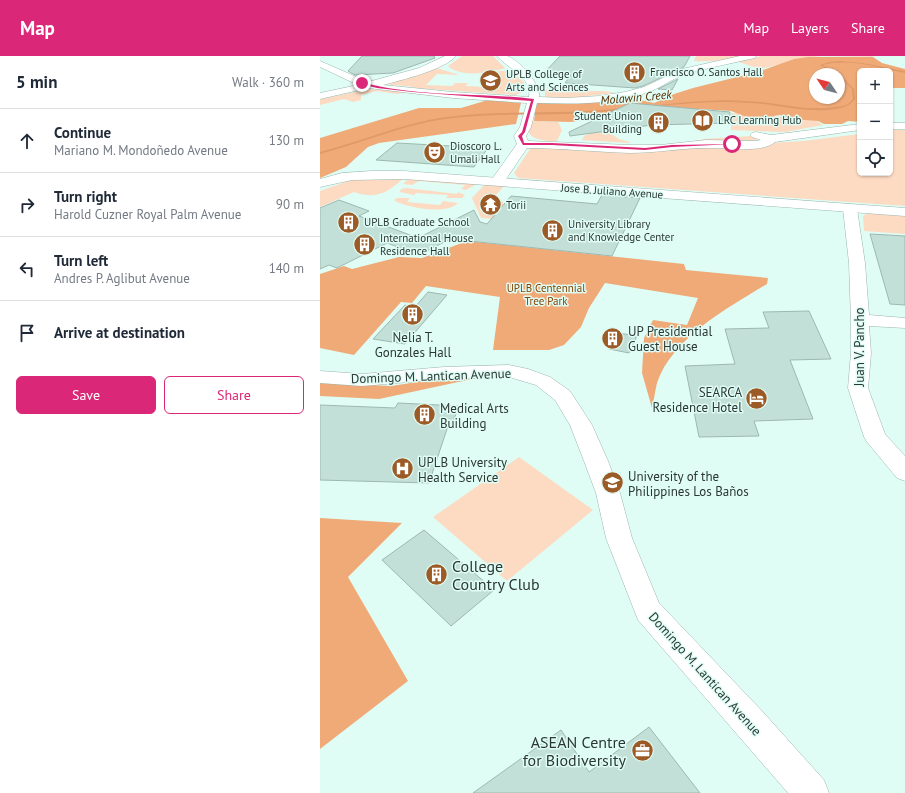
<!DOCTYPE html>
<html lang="en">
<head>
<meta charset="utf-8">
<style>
	:root { --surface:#fff; --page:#f2f2f3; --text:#1f2937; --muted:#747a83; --line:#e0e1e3; --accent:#db2777 }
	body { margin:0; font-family:"PT Sans",sans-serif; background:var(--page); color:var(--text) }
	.controls { position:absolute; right:12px; top:12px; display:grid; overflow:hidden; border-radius:6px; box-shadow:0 1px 3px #0004 }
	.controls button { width:36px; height:36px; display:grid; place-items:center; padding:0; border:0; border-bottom:1px solid var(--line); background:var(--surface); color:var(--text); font:20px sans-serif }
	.compass { position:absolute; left:489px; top:12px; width:36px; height:36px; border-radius:50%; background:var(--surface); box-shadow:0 1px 3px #0004; rotate:305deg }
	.stop { position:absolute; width:12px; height:12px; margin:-9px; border:3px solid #db2777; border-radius:50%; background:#fff }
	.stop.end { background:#db2777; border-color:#fff; box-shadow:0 1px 4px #0008 }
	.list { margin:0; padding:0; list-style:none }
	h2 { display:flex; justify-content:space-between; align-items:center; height:52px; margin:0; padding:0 16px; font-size:17px }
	h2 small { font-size:13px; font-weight:400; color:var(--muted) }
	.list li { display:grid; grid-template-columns:26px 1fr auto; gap:12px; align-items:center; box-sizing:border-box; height:64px; padding:0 16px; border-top:1px solid var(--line) }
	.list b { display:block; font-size:15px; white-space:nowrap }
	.list p { margin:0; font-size:13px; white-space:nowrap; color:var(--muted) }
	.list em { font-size:13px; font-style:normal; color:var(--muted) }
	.actions { display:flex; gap:8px; padding:12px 16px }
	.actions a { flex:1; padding:9px 0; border:1px solid var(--accent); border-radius:6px; text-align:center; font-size:14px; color:var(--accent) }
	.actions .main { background:var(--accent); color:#fff }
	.icon { flex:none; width:22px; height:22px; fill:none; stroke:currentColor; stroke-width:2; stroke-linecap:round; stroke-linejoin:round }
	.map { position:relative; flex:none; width:585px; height:737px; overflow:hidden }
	header { display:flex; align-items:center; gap:24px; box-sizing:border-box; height:56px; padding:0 20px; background:var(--accent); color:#fff }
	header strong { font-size:19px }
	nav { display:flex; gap:22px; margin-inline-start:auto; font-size:14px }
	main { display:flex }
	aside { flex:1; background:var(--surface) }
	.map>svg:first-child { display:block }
	.green { fill:#fddac2 }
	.forest { fill:#efaa78; fill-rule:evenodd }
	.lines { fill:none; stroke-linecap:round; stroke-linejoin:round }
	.stream { fill:#df9a68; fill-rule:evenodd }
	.building { fill:#c3e0d8; stroke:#9db8b1 }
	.street-casing { stroke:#9ab5ae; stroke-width:1 }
	.secondary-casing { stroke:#9ab5ae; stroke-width:1 }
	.street { fill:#fff; fill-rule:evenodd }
	.secondary { fill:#fff; fill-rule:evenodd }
	.route { fill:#db2777 }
	.labels { text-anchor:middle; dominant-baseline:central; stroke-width:3; stroke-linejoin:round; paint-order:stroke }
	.far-poi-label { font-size:11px; fill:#2c3734; stroke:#dffdf5; text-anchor:start }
	.far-street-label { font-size:11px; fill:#2c3734; stroke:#dffdf5 }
	.far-park-label { font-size:11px; fill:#834305; stroke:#dffdf5 }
	.far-water-label { font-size:12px; font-style:italic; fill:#562a01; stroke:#dffdf5 }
	.poi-label { font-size:13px; fill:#2c3734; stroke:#dffdf5; text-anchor:start }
	.street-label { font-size:13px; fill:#2c3734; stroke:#dffdf5 }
	.near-poi-label { font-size:16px; fill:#2c3734; stroke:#dffdf5; text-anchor:start }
</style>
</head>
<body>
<header>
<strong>Map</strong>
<nav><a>Map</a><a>Layers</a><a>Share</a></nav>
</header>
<main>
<aside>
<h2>5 min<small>Walk · 360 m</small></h2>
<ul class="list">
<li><svg class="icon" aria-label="ahead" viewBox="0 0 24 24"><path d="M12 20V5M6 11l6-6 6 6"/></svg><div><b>Continue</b><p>Mariano M. Mondoñedo Avenue</p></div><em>130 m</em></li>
<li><svg class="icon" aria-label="right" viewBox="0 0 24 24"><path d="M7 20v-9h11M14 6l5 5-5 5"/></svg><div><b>Turn right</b><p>Harold Cuzner Royal Palm Avenue</p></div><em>90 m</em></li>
<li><svg class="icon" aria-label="left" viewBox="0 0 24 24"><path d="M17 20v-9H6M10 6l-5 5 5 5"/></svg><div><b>Turn left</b><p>Andres P. Aglibut Avenue</p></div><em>140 m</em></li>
<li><svg class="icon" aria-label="arrive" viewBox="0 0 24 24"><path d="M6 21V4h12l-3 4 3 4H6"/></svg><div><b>Arrive at destination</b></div></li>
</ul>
<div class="actions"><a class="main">Save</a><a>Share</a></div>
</aside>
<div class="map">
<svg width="585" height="737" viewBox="0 0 585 737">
	<rect width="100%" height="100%" fill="#dffdf5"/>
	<path class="green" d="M142,0H173L185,12C170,17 141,22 128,10Z
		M376,0H426C408,4 392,6 374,5Z
		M442,0H552L553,1L502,0L474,3L461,8L440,13L416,5Z
		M117,12L139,19L117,18L106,29L132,30L135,27H148L146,30L170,31L179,20L158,19C180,16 186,9 204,26V29H200L199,32L204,35L196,39L94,32L95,31L65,28Z
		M50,33L87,36L77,38L57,35L41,39V44L33,46L24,43L0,49V43Z
		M234,33L235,35H284L296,37L242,43L225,42V34Z
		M411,57L493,63L503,69L465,76L411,74Z
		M211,65L238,66L242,74L237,85C229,85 214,85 209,77Z
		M570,74H585V150L198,122L194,117L212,90L328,94L483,85L540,78V117H570Z
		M274,76L290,77L299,83L310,86L309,87L262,84L264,80Z
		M431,80L438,83L433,85L370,86L384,83Z
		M85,121C68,136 58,144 34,136L0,151V135L34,123Z
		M90,121L157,128L146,134L141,133L145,129L99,125L92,129L83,128Z
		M167,126L186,128L175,140L183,146V150L172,163L161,162L152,142Z
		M86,132L137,138L138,136L145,139L142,142H126L128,139L96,137L94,139L80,136L81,133Z
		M78,142H90L87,146L120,149L123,145L138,147C126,159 89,152 75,145V143Z
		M550,156L585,158V178L544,175L543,160Z
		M199,401L273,454L187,525L113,461Z"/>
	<path class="forest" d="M488,1H553L562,7L585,13V32H570V15H540V66L528,65L522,68H504L498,65L472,63L460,59L442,62L424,60L411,55L380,53L291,59L251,66L214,65L216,48L218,47L306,41L334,47L354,38L373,32L425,19L443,17V14L474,3ZM495,18H519V42H495Z
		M168,44L201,47L196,68L59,87L48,91L26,111L0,122V82L99,52H141Z
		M147,185L364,208L366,214L448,222L447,228C409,251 352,282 337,327C335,335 334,344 332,352L322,317L324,282L333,264L367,269L378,242L285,227L269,252L261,271L244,289L229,294H173L180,241L106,230L92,247L81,246L34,299L0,292V218L24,210L32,213L79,201L102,202Z
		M151,318L171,319L59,343L0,340V325L6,327L71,330Z
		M0,462L82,467L28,521L88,625L0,693Z"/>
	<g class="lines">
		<path class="stream" d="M520,5L542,7L585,15V17C559,12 530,2 503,9L518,18H515L500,9L510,6Z
			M519,18L534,33L535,43C521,63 465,51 444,48C431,47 419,46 407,46C381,46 355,48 330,51L329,50L368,46L406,44L442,46L485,52H506L523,50L528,48L533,43L532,33L519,20Z
			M303,52L304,54C245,62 185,55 125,63C82,69 42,87 0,98V96C42,85 83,67 126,61C163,56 200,57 236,56C258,56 281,54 303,52Z"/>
	</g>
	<path class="building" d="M42,0H114L115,2L73,17L35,19L28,15Z
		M240,0H370L364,11L323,30L315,32L245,27L251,19L223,18Z
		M358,23L352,34L338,33Z
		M310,47L410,56L409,67L332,69L250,80L249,76Z
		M77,87L168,92L154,111L56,104Z
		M282,139L320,142L292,200L130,183L99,199L67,187L17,212L9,209L0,213V152L19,144L49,155L39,160L98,182L154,154L160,166L167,168L191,140L277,148Z
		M550,178L585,180V249L570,248Z
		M108,236L127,239L85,288L53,283L85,249L95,251Z
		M489,255L511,303L470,304L493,363L434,365L439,380L379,381L365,310L415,308L405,273L449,272L443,256Z
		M298,277L317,280L309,297L289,293Z
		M78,347L139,350L131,371L128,370L109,427L0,424V349L75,352Z
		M104,474L174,534L131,570L62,504Z
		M329,671L380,737H153L241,674L269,716Z"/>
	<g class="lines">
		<defs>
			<path id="street" d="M125,0H136C124,14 81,24 63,29L133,36L209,41C212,20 188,13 177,0C179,0 184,0 187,0C199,4 221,28 219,41L245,42L280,40L305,36L324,31L362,13L420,0H436L435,2C413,7 391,11 370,17C356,20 344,30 331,35C296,49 254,48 217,47L211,71L206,80L208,85L310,89H340L386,84L436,85L441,84L432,81L430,79L432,77L436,76L451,79L540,68V74L455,86C442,98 404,91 386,92C361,92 336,97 310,97C276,96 241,92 207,92L182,129H172L170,126L197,88L194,80L200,71L207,47L133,42L48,32L0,43V37L38,29L0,11V5L48,26L99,12Z
				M570,67H585V73H570Z
				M530,149L535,150L537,153L545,207L549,259L585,262V272L549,270L551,297L548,332L565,378L585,400V425L577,422L547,386L544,381L528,332L531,297V264L529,207L523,153L525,150Z
				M189,309L208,313L230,321L250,335L272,369L288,405L300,437L312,482L339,547L442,655L504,724L509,737H468L318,564L286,482L276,437L264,405L250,369L235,344L216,329L189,321L124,323L42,330L0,327V315L42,318L124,311Z"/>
			<path id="secondary" d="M52,115H84L585,152V160L84,123L32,124L0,131V123L22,117Z"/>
		</defs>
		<use href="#street" class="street-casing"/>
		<use href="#secondary" class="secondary-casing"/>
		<use href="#street" class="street"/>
		<use href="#secondary" class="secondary"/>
	</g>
	<path class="route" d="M42,26C98,42 157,36 214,43L205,76L202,80L204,87H232L325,92L352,89L414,88L352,91L325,94L232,89H203L198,80L202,76L211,45L93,36L57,32L41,28Z"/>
	<defs>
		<symbol id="building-disc" viewBox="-11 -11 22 22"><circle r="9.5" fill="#9b5a26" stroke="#dffdf5"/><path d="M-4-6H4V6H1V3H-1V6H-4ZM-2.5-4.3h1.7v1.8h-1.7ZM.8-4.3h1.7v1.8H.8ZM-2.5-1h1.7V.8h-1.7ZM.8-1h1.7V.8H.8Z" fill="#fff"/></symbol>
		<symbol id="university-disc" viewBox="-11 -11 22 22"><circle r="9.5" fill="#9b5a26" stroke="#dffdf5"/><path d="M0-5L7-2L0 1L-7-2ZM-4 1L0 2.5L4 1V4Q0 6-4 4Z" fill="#fff"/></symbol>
		<symbol id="library-disc" viewBox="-11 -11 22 22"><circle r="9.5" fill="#9b5a26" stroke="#dffdf5"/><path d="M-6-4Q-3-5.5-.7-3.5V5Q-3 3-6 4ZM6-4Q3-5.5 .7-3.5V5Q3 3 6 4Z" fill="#fff"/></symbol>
		<symbol id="theatre-disc" viewBox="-11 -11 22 22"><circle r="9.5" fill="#9b5a26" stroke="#dffdf5"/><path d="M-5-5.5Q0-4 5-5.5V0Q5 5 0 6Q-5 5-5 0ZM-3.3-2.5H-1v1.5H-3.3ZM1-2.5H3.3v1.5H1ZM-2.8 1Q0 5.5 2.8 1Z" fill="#fff"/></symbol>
		<symbol id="temple-disc" viewBox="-11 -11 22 22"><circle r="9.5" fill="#9b5a26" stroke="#dffdf5"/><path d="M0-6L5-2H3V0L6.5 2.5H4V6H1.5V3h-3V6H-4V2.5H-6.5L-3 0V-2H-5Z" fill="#fff"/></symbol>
		<symbol id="hotel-disc" viewBox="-11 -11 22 22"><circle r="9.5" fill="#9b5a26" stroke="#dffdf5"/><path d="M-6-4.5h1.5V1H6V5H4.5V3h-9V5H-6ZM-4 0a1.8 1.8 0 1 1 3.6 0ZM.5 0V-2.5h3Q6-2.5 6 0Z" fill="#fff"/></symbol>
		<symbol id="hospital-disc" viewBox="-11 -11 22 22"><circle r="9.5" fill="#9b5a26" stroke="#dffdf5"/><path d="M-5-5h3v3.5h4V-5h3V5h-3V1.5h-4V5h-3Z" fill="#fff"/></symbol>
		<symbol id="office-disc" viewBox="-11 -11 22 22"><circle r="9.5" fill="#9b5a26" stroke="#dffdf5"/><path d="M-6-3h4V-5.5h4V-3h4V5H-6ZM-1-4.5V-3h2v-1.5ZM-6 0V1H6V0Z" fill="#fff"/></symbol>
	</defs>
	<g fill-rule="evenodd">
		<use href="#building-disc" x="302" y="4" width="25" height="25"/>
		<use href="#university-disc" x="158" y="12" width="25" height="25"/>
		<use href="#library-disc" x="370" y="52" width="25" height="25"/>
		<use href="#building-disc" x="326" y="54" width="25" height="25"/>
		<use href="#theatre-disc" x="102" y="84" width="25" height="25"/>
		<use href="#temple-disc" x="158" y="136" width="25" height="25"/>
		<use href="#building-disc" x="16" y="154" width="25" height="25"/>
		<use href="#building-disc" x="220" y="162" width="25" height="25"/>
		<use href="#building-disc" x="32" y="176" width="25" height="25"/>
		<use href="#building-disc" x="80" y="246" width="25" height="25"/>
		<use href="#building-disc" x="280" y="270" width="25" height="25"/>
		<use href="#hotel-disc" x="424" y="330" width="25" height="25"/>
		<use href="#building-disc" x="92" y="346" width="25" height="25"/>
		<use href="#hospital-disc" x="70" y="400" width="25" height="25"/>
		<use href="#university-disc" x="280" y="414" width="25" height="25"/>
		<use href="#building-disc" x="104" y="506" width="25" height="25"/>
		<use href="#office-disc" x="310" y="682" width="25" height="25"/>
	</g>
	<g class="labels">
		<g class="far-poi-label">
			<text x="330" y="16">Francisco O. Santos Hall</text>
			<text x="186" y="18">UPLB College of<tspan x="186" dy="13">Arts and Sciences</tspan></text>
			<text x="322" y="60" text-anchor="end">Student Union<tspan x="322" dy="13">Building</tspan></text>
			<text x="398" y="64">LRC Learning Hub</text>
			<text x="130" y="90">Dioscoro L.<tspan x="130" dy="13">Umali Hall</tspan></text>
			<text x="186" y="149">Torii</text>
			<text x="44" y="166">UPLB Graduate School</text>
			<text x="248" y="168">University Library<tspan x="248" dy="13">and Knowledge Center</tspan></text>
			<text x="60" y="182">International House<tspan x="60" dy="13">Residence Hall</tspan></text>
		</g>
		<g class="far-street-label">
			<text transform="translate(292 135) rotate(4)">Jose B. Juliano Avenue</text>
		</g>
		<g class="far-park-label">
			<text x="226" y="232">UPLB Centennial<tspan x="226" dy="13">Tree Park</tspan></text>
		</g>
		<g class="far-water-label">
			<text transform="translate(316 41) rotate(-5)">Molawin Creek</text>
		</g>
		<g class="poi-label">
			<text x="308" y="275">UP Presidential<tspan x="308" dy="15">Guest House</tspan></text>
			<text x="93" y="281" text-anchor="middle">Nelia T.<tspan x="93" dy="15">Gonzales Hall</tspan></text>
			<text x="422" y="336" text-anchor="end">SEARCA<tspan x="422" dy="15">Residence Hotel</tspan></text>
			<text x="120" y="352">Medical Arts<tspan x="120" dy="15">Building</tspan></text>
			<text x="98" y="406">UPLB University<tspan x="98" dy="15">Health Service</tspan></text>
			<text x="308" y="420">University of the<tspan x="308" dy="15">Philippines Los Baños</tspan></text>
		</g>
		<g class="street-label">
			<text transform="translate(539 291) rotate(-90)">Juan V. Pancho</text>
			<text transform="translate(111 320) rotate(-2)">Domingo M. Lantican Avenue</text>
			<text transform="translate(385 618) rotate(48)">Domingo M. Lantican Avenue</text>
		</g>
		<g class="near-poi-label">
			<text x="132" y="510">College<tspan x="132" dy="18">Country Club</tspan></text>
			<text x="306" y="686" text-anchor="end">ASEAN Centre<tspan x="306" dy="18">for Biodiversity</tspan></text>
		</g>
	</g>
</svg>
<div class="controls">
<button>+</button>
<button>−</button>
<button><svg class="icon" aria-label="locate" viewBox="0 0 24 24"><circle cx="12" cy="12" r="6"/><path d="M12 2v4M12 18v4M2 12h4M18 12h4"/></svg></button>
</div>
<svg class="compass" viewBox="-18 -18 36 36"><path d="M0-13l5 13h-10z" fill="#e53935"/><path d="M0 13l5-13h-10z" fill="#747a83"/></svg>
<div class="stop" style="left:412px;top:88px"></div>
<div class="stop end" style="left:42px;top:27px"></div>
</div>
</main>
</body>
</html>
